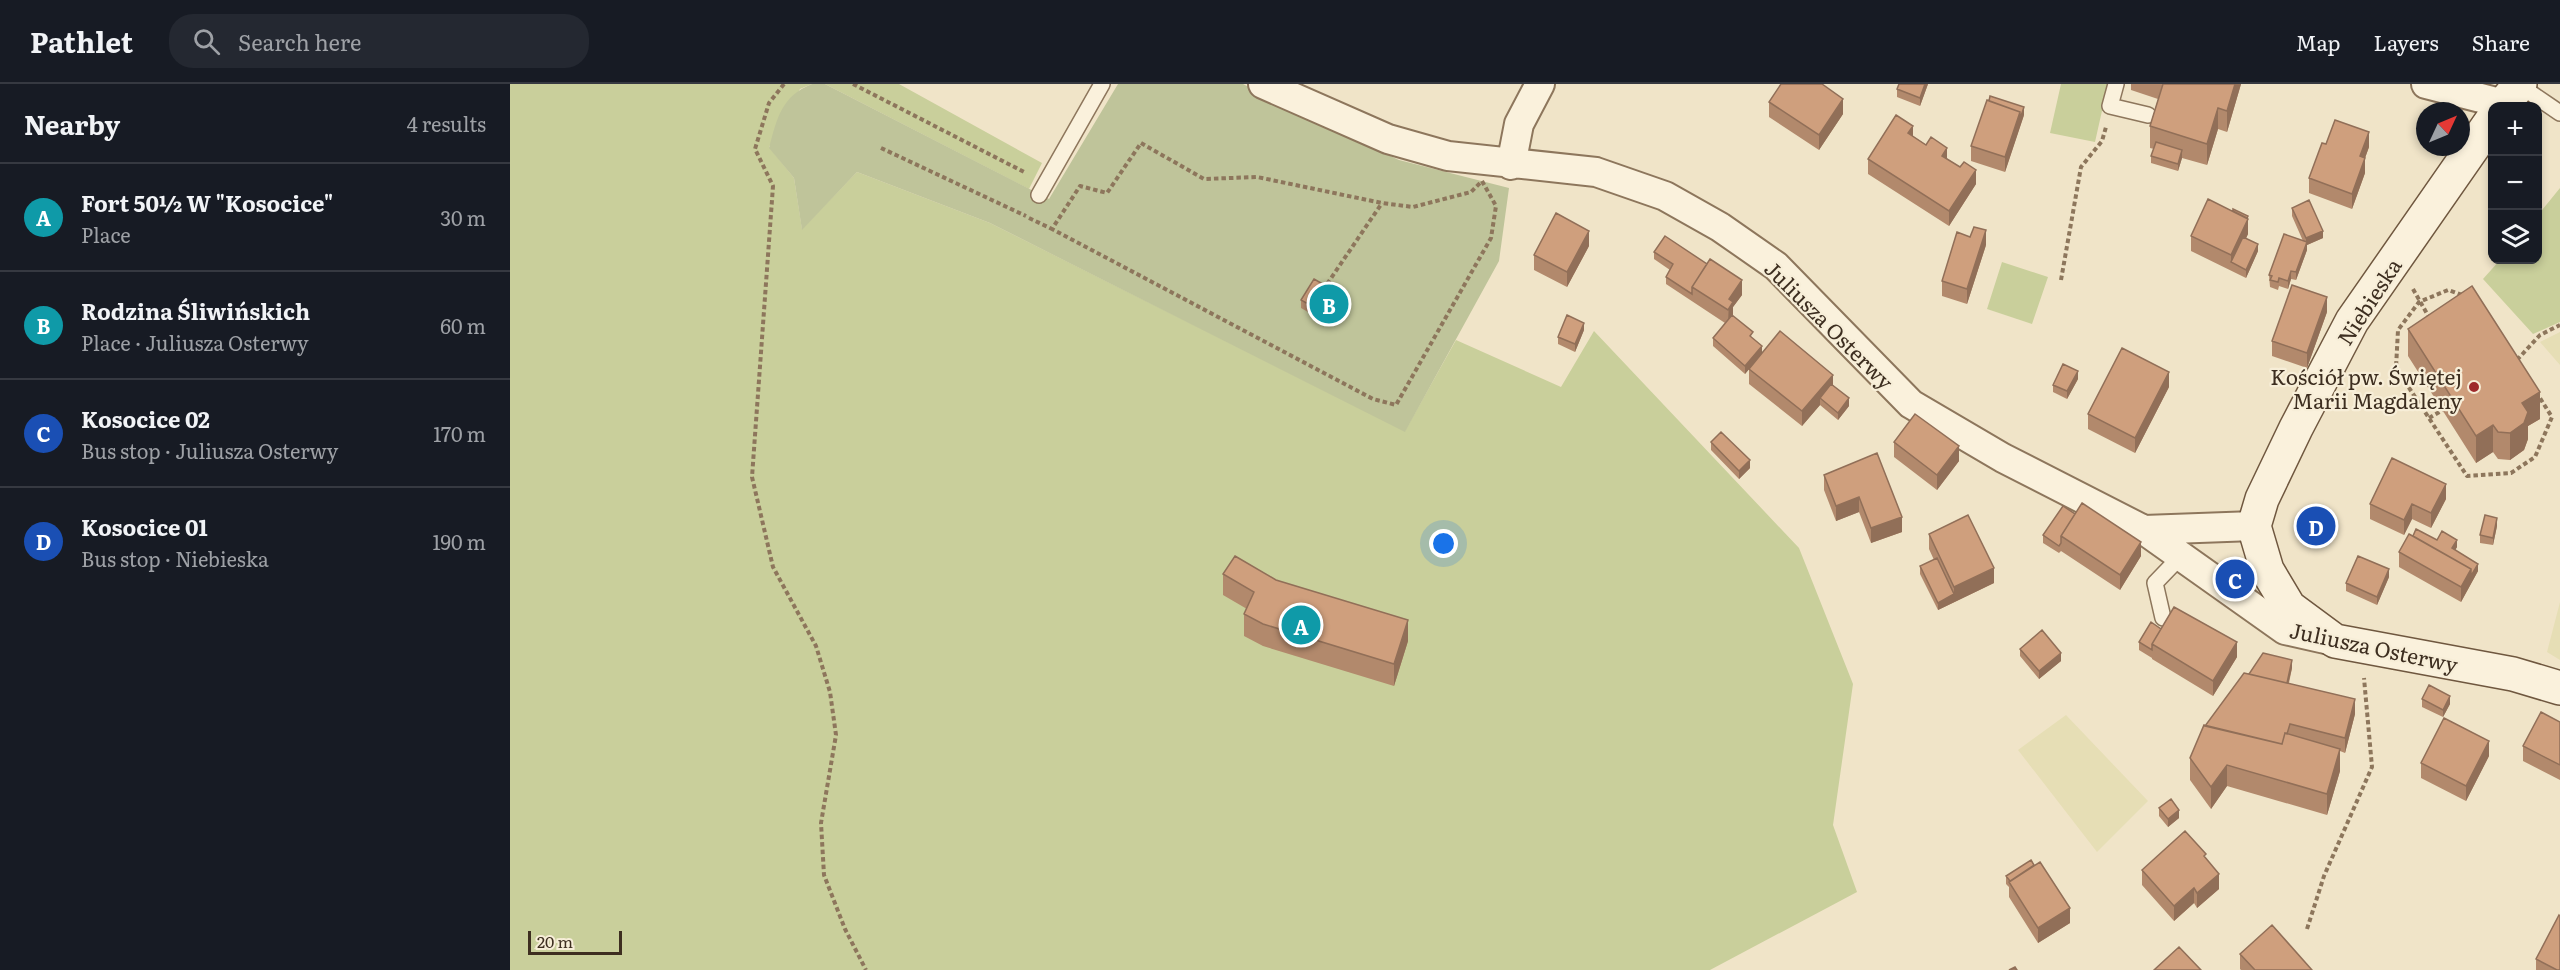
<!DOCTYPE html>
<html lang="en">
<head>
<meta charset="utf-8">
<style>
	:root { --surface:#171b24; --page:#242831; --text:#f1f3f6; --muted:#9ea1a6; --line:#363941; --accent:#8c9099 }
	body { margin:0; font-family:Literata,serif; background:var(--page); color:var(--text) }
	.controls { position:absolute; right:18px; top:18px; display:grid; overflow:hidden; border-radius:12px; box-shadow:0 3px 9px #0003 }
	.controls button { width:54px; height:54px; display:grid; place-items:center; padding:0; border:0; border-bottom:2px solid var(--line); background:var(--surface); color:var(--text); font:30px sans-serif }
	.compass { position:absolute; left:1906px; top:18px; width:54px; height:54px; border-radius:50%; background:var(--surface); box-shadow:0 3px 9px #0003; rotate:46deg }
	.scale { position:absolute; left:18px; bottom:15px; width:94px; box-sizing:border-box; padding-left:6px; border:3px solid #3d2e20; border-top:0; font-size:16px; line-height:21px; white-space:nowrap; color:#3d2e20; -webkit-text-stroke:4px #f7eed8; paint-order:stroke }
	.you { position:absolute; left:934px; top:460px; width:21px; height:21px; margin:-15px; border:4px solid #fff; border-radius:50%; background:#1a73e8; box-shadow:0 0 0 9px #1a73e833 }
	.badge { display:grid; place-items:center; width:39px; height:39px; border-radius:50%; background:var(--accent); color:#fff; font-size:20px; font-weight:700 }
	.pin { position:absolute; translate:-50% -50%; border:3px solid #fff; box-shadow:0 2px 6px #0006 }
	.list { margin:0; padding:0; list-style:none }
	h2 { display:flex; justify-content:space-between; align-items:center; height:78px; margin:0; padding:0 24px; font-size:26px }
	h2 small { font-size:20px; font-weight:400; color:var(--muted) }
	.list li { display:grid; grid-template-columns:39px 1fr auto; gap:18px; align-items:center; box-sizing:border-box; height:108px; padding:0 24px; border-top:2px solid var(--line) }
	.list b { display:block; font-size:22px; white-space:nowrap }
	.list p { margin:0; font-size:20px; white-space:nowrap; color:var(--muted) }
	.list em { font-size:20px; font-style:normal; color:var(--muted) }
	.icon { flex:none; width:33px; height:33px; fill:none; stroke:currentColor; stroke-width:2; stroke-linecap:round; stroke-linejoin:round }
	.map { position:relative; flex:none; width:2050px; height:886px; overflow:hidden }
	header { display:flex; align-items:center; gap:36px; box-sizing:border-box; height:84px; padding:0 30px; background:var(--surface); border-bottom:2px solid var(--line) }
	header strong { font-size:28px }
	nav { display:flex; gap:33px; margin-inline-start:auto; font-size:21px }
	.search { width:420px; height:54px; background:var(--page); display:flex; align-items:center; gap:15px; box-sizing:border-box; padding:0 21px; border-radius:24px; color:var(--muted); font-size:22px }
	main { display:flex }
	aside { flex:1; background:var(--surface) }
	.map>svg:first-child { display:block }
	.farmland { fill:#e6deb5 }
	.green { fill:#c9cf9b }
	.cemetery { fill:#bfc49a }
	.lines { fill:none; stroke-linecap:round; stroke-linejoin:round }
	.lane-casing { stroke:#8d765c; stroke-width:18 }
	.street-casing { stroke:#8d765c; stroke-width:32 }
	.secondary-casing { stroke:#6f573f; stroke-width:36 }
	.path { stroke:#8d765c; stroke-width:4; stroke-dasharray:4.5 3; stroke-linecap:butt }
	.lane { stroke:#faf1dc; stroke-width:15 }
	.street { stroke:#faf1dc; stroke-width:28 }
	.secondary { stroke:#faf1dc; stroke-width:33 }
	.wall { fill:#b2896c }
	.shaded-wall { fill:#916f58 }
	.building { fill:#cf9f7d; stroke:#916f58; stroke-width:1.5 }
	.poi-dot { fill:#9e2a2b; stroke:#f7eed8; stroke-width:2 }
	.labels { text-anchor:middle; dominant-baseline:central; stroke-width:4.5; stroke-linejoin:round; paint-order:stroke }
	.street-label { font-size:21px; fill:#3d2e20; stroke:#f7eed8 }
	.poi-label { font-size:21px; fill:#3d2e20; stroke:#f7eed8; text-anchor:end }
</style>
</head>
<body>
<header>
<strong>Pathlet</strong>
<div class="search"><svg class="icon" aria-label="search" viewBox="0 0 24 24"><circle cx="10" cy="10" r="6"/><path d="M15 15l6 6"/></svg>Search here</div>
<nav><a>Map</a><a>Layers</a><a>Share</a></nav>
</header>
<main>
<aside>
<h2>Nearby<small>4 results</small></h2>
<ul class="list">
<li><span class="badge" style="background:#0f9aa8">A</span><div><b>Fort 50½ W &quot;Kosocice&quot;</b><p>Place</p></div><em>30 m</em></li>
<li><span class="badge" style="background:#0f9aa8">B</span><div><b>Rodzina Śliwińskich</b><p>Place · Juliusza Osterwy</p></div><em>60 m</em></li>
<li><span class="badge" style="background:#1a4fb4">C</span><div><b>Kosocice 02</b><p>Bus stop · Juliusza Osterwy</p></div><em>170 m</em></li>
<li><span class="badge" style="background:#1a4fb4">D</span><div><b>Kosocice 01</b><p>Bus stop · Niebieska</p></div><em>190 m</em></li>
</ul>
</aside>
<div class="map">
<svg width="2050" height="886" viewBox="0 0 2050 886">
	<rect width="100%" height="100%" fill="#f0e4c8"/>
	<path class="farmland" d="M2050,248V281L2030,258Z
		M2050,518V576L2037,568Z
		M1556,631L1638,717L1587,768L1508,666Z"/>
	<path class="green" d="M0,0H302L290,5L259,63L284,94L292,145L347,88L480,139L895,347L946,256L1051,303L1084,247L1289,464L1343,600L1323,741L1347,808L1200,886H0Z
		M315,0H389L532,79L519,105Z
		M1551,0H1598L1585,58L1540,49Z
		M2050,104V238L2023,250L1973,195L1990,176H2028V131Z
		M1492,178L1538,193L1522,240L1477,225Z"/>
	<path class="cemetery" d="M302,0H315L539,115L608,0H733L810,40L889,76L999,104L989,177L895,348L480,139L347,88L292,146L284,94L259,64C267,35 271,12 302,0Z"/>
	<g class="lines">
		<defs>
			<path id="lane" d="M1606,0L1600,22L1638,31
				M2009,1L2050,29
				M529,111L592,0
				M1653,534L1645,499L1671,472"/>
			<path id="street" d="M753,0L878,55L938,72L1086,88L1155,112L1210,143L1266,182L1401,320L1493,374L1634,446L1775,546L1824,557
				M1916,0L1994,20
				M1001,81L1009,40L1030,0
				M1634,446L1744,442"/>
			<path id="secondary" d="M1992,22L2010,0
				M1982,36L1842,237L1786,344L1752,415L1744,442L1757,486L1779,523L1825,557L2003,590L2050,604"/>
		</defs>
		<use href="#lane" class="lane-casing"/>
		<use href="#street" class="street-casing"/>
		<use href="#secondary" class="secondary-casing"/>
		<path class="path" d="M274,0L259,19L245,65L263,102L242,393L263,483L306,562L320,608L326,651L311,739L314,791L335,845L356,886
			M343,0L516,89
			M631,59L694,95L747,93L872,119L903,123L961,108L972,97L986,122L981,154L886,321L863,315L542,145L570,102L597,109Z
			M371,64L516,132
			M519,134L542,145
			M1551,196L1571,83L1592,57L1596,43
			M1903,205L1920,235
			M813,206L872,119
			M1952,211L1938,206L1909,218L1888,246L1886,284L1957,392L2001,389L2025,373L2042,333L2028,311
			M2007,276L2030,251L2050,241
			M1919,334L1933,326
			M1797,845L1814,792L1862,683L1854,594"/>
		<use href="#lane" class="lane"/>
		<use href="#street" class="street"/>
		<use href="#secondary" class="secondary"/>
	</g>
	<path class="wall" d="M1418,0L1410,22L1387,13V5Z
		M1621,0H1731L1717,48L1708,45L1697,81L1672,74L1668,87L1641,79V72L1644,65L1640,64V42L1648,15L1621,6Z
		M1259,18L1333,30L1309,66L1259,33Z
		M1514,31L1495,88L1461,77V62Z
		M1403,52L1450,83L1466,100L1439,142L1358,90V75Z
		M1816,60L1859,63L1855,74V89L1842,125L1799,109V94Z
		M1782,124L1813,154L1797,161V166L1786,196L1781,195L1778,205L1769,202L1768,206L1760,203L1759,191L1793,157L1782,132Z
		M1738,135V150L1736,154L1748,167L1736,194L1681,167V152Z
		M1476,161L1457,220L1432,212V197Z
		M1079,162L1057,203L1024,186V171Z
		M1144,168L1232,211L1223,223V232L1243,255L1252,269L1323,301L1339,322L1328,336L1310,321L1292,342L1239,300V285L1235,290L1203,262V254L1215,239L1156,200V193L1160,186L1144,175Z
		M818,211L805,232L791,224V216Z
		M1817,228L1797,284L1762,272V257Z
		M1898,245L2030,335L2018,342V355L2014,366L2000,376L1988,375L1983,368L1966,379L1898,272Z
		M1074,246L1065,268L1048,260V253Z
		M1568,295L1557,315L1543,308V301Z
		M1659,303L1625,369L1578,345V330Z
		M1201,358L1240,384L1229,395L1201,366Z
		M1384,358L1449,377L1427,406L1384,373Z
		M1367,369L1392,448L1361,459L1349,428L1326,437L1314,406V391Z
		M1936,415L1921,444L1902,435L1894,451L1860,435V420Z
		M1553,422L1631,472L1610,506L1551,467L1549,469L1533,459V451Z
		M1987,442L1983,461L1970,459V451Z
		M1419,450L1484,499L1428,526L1410,490V482L1424,476L1419,465Z
		M1903,452L1927,456L1947,463L1945,466L1968,487L1951,518L1889,483V468Z
		M713,490L766,496L898,557L884,602L753,562L734,552V530L737,525L713,511Z
		M1879,493L1867,521L1836,507V499Z
		M1651,545L1727,573L1703,612L1642,575V574L1629,566V558Z
		M1510,565L1551,577L1529,595L1510,572Z
		M1782,584L1779,599L1845,630L1835,669L1830,667V687L1817,731L1717,702L1701,725L1680,696V674L1695,642L1739,590Z
		M1912,615L1940,620L1933,633L1912,623Z
		M2050,638V696L2013,677V662Z
		M1979,672L1956,717L1911,694V679Z
		M1649,724L1669,734L1658,743L1649,732Z
		M1696,774L1709,805L1687,824L1684,819L1664,837L1632,801V786Z
		M1524,781L1560,839L1528,859L1499,813V803L1496,800V792Z
		M1730,870L1802,886H1731L1730,885Z
		M2026,875L2050,886H2026Z"/>
	<path class="shaded-wall" d="M1415,0H1418L1410,22V14Z
		M1725,0H1731L1717,48V27Z
		M1333,15V30L1309,66V51Z
		M1514,23V31L1495,88V73L1510,28Z
		M1708,24V45L1697,81V60Z
		M1403,42V57L1398,49Z
		M1859,48V63L1855,74V89L1842,125V110L1850,72Z
		M1437,64V79L1432,72Z
		M1672,66V74L1668,87V80Z
		M1466,86V100L1439,142V127Z
		M1738,132V150L1724,180L1721,178V171Z
		M1476,146V161L1457,220V205Z
		M1079,147V162L1057,203V188Z
		M1813,147V154L1797,161V166L1786,196V188L1796,162V154Z
		M1748,160V167L1736,194V186Z
		M1781,187V195L1778,205V197Z
		M1232,196V211L1223,223V233L1218,241L1219,215Z
		M818,203V211L805,232V224Z
		M1817,213V228L1797,284V269Z
		M1074,239V246L1065,268V260Z
		M1252,262V270L1235,290V282Z
		M1568,287V295L1557,315V307Z
		M1659,288V303L1625,369V354Z
		M1323,291V306L1310,314V321L1292,342V327Z
		M2030,308V335L2018,342V355L2014,366L2000,376V349L2012,319Z
		M1339,314V322L1328,336V329Z
		M1983,341V368L1966,379V352Z
		M1449,362V377L1427,406V391Z
		M1240,376V384L1229,395V387Z
		M1936,400V415L1921,444V429Z
		M1349,413V428L1326,437V422Z
		M1902,420V435L1894,451V436Z
		M1392,433V448L1361,459V444Z
		M1987,434V442L1983,461V454Z
		M1947,456V463L1942,472V464Z
		M1631,458V472L1610,506V491Z
		M1968,480V487L1951,518V503L1961,485Z
		M1484,484V499L1428,526V519L1444,510V503Z
		M1879,485V493L1867,521V513Z
		M898,536V557L884,602V580Z
		M1727,558V573L1703,612V597Z
		M1551,569V577L1529,595V587Z
		M1782,576V584L1775,613V606Z
		M1940,612V620L1933,633V626Z
		M1845,615V630L1835,669V654Z
		M1979,657V672L1956,717V702Z
		M1830,665V687L1817,731V710Z
		M1717,681V702L1701,725V703Z
		M1669,726V734L1658,743V735Z
		M1709,790V805L1687,824V809Z
		M1684,804V819L1664,837V822Z
		M1560,824V839L1528,859V844Z"/>
	<path class="building" d="M1271,0H1312L1333,15L1309,51L1259,18Z
		M1389,0H1415L1410,14L1387,5Z
		M1653,0H1725L1717,27L1708,24L1697,60L1640,42Z
		M1480,12L1514,23L1510,35V28L1479,17Z
		M1477,16L1510,28L1495,73L1461,62Z
		M1386,31L1403,42L1398,49L1416,61L1421,53L1437,64L1432,72L1450,83L1454,78L1466,86L1439,127L1358,75Z
		M1825,36L1859,48L1850,72L1855,74L1842,110L1799,94L1812,59L1816,60Z
		M1646,58L1672,66L1668,80L1641,72Z
		M1698,115L1738,135L1721,171L1681,152Z
		M1799,116L1813,147L1796,154L1782,124Z
		M1723,125L1738,132L1737,134L1723,127Z
		M1046,129L1079,147L1057,188L1024,171Z
		M1464,143L1476,146L1457,205L1432,197L1447,148L1460,153Z
		M1774,150L1797,158L1786,188L1781,187L1778,197L1769,194L1768,198L1760,196L1762,192L1759,191Z
		M1155,152L1197,180L1182,203V210L1156,193L1163,180L1144,168Z
		M1733,153L1748,160L1736,186L1721,178Z
		M1200,175L1232,196L1219,215L1223,218L1218,226L1182,203Z
		M804,195L818,203L805,224L791,216Z
		M1782,201L1817,213L1797,269L1762,257Z
		M1962,202L2030,308L2012,319L2018,328L2014,339L2000,349L1988,348L1983,341L1966,352L1898,245Z
		M1057,231L1074,239L1065,260L1048,253Z
		M1222,231L1243,248L1240,252L1252,262L1235,282L1203,254Z
		M1270,247L1323,291L1292,327L1239,285Z
		M1612,264L1659,288L1625,354L1578,330Z
		M1553,280L1568,287L1557,307L1543,301Z
		M1321,300L1339,314L1328,329L1310,314Z
		M1405,330L1449,362L1427,391L1384,358Z
		M1211,348L1240,376L1229,387L1201,358Z
		M1367,369L1392,433L1361,444L1349,413L1326,422L1314,391Z
		M1882,374L1936,400L1921,429L1902,420L1894,436L1860,420Z
		M1572,419L1631,458L1610,491L1551,452Z
		M1553,422L1565,430L1551,452V459L1549,462L1533,451Z
		M1458,431L1484,484L1444,503L1419,450Z
		M1975,431L1987,434L1983,454L1970,451Z
		M1906,445L1927,456L1932,447L1947,456L1942,464L1968,480L1961,492V485L1903,452Z
		M1899,450L1961,485L1951,503L1889,468Z
		M725,472L766,496L898,536L884,580L753,540L734,530L744,508L713,490Z
		M1848,472L1879,485L1867,513L1836,499Z
		M1427,474L1444,510L1428,519L1410,482Z
		M1664,523L1727,558L1703,597L1642,560Z
		M1641,538L1651,545L1642,560V566L1629,558Z
		M1532,546L1551,569L1529,587L1510,565Z
		M1753,569L1782,576L1777,599L1739,590Z
		M1734,589L1845,615L1835,654L1780,640L1777,650L1775,649L1772,660L1695,642Z
		M1919,601L1940,612L1933,626L1912,615Z
		M2031,628L2050,638V681L2013,662Z
		M1934,634L1979,657L1956,702L1911,679Z
		M1694,641L1772,660L1775,649L1830,665L1817,710L1717,681L1701,703L1680,674Z
		M1661,715L1669,726L1658,735L1649,724Z
		M1675,747L1696,770L1694,772L1709,790L1687,809L1684,804L1664,822L1632,786Z
		M1521,776L1524,781L1500,797L1496,792Z
		M1530,778L1560,824L1528,844L1499,798Z
		M2049,831L2050,832V886H2047L2026,875Z
		M1762,841L1802,886H1745L1730,870Z
		M1669,863L1691,886H1644Z
		M1505,883L1507,886H1499Z"/>
	<circle class="poi-dot" cx="1964" cy="303" r="6"/>
	<g class="labels">
		<g class="street-label">
			<text transform="translate(1858 217) rotate(-57)">Niebieska</text>
			<text transform="translate(1320 240) rotate(45)">Juliusza Osterwy</text>
			<text transform="translate(1864 562) rotate(12)">Juliusza Osterwy</text>
		</g>
		<g class="poi-label">
			<text x="1952" y="291">Kościół pw. Świętej<tspan x="1952" dy="24">Marii Magdaleny</tspan></text>
		</g>
	</g>
</svg>
<div class="controls">
<button>+</button>
<button>−</button>
<button><svg class="icon" aria-label="layers" viewBox="0 0 24 24"><path d="M12 4l9 5-9 5-9-5zM3 14l9 5 9-5"/></svg></button>
</div>
<svg class="compass" viewBox="-18 -18 36 36"><path d="M0-13l5 13h-10z" fill="#e53935"/><path d="M0 13l5-13h-10z" fill="#9ea1a6"/></svg>
<div class="scale">20 m</div>
<div class="you"></div>
<div class="pin badge" style="left:791px;top:541px;background:#0f9aa8">A</div>
<div class="pin badge" style="left:819px;top:220px;background:#0f9aa8">B</div>
<div class="pin badge" style="left:1725px;top:495px;background:#1a4fb4">C</div>
<div class="pin badge" style="left:1806px;top:442px;background:#1a4fb4">D</div>
</div>
</main>
</body>
</html>
